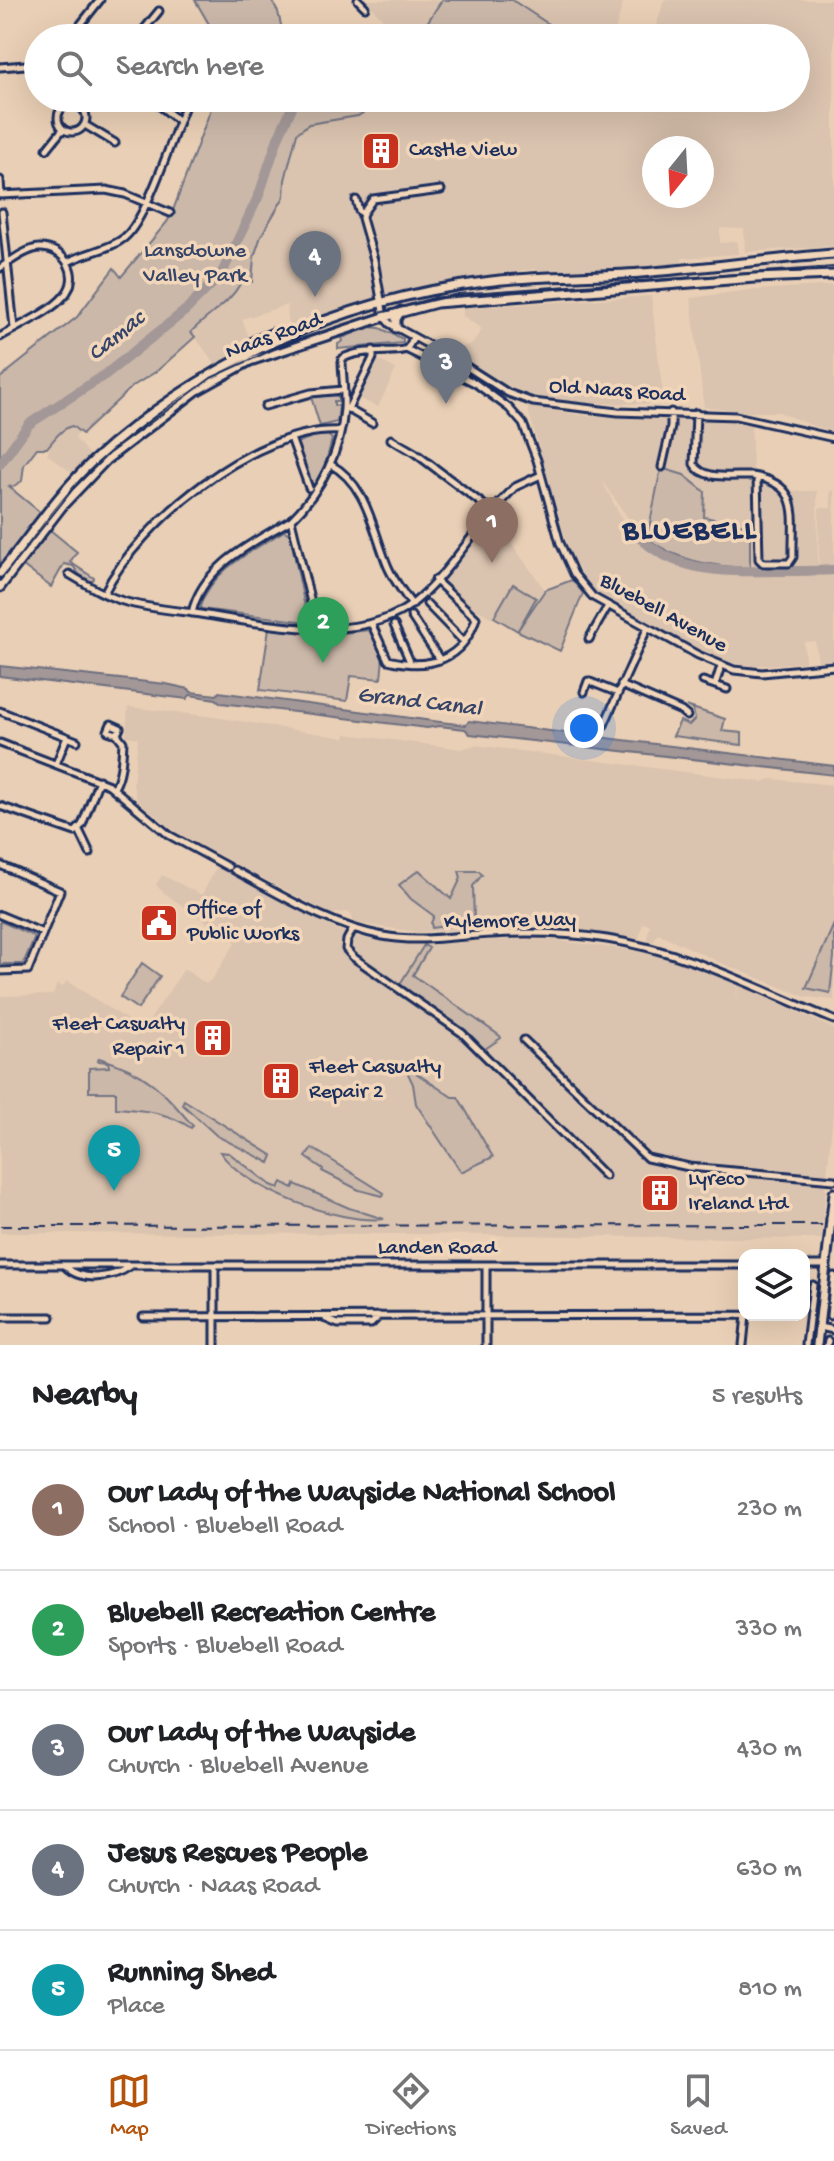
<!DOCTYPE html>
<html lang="en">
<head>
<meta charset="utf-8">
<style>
	:root { --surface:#fff; --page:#f2f2f2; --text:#202124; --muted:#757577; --line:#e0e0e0; --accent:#b45309 }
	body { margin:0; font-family:"Gochi Hand",sans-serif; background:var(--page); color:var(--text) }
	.controls { position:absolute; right:24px; bottom:24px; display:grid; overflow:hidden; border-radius:16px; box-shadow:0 8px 32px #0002 }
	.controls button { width:72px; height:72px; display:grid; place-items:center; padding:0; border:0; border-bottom:2px solid var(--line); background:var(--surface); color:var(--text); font:40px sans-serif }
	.compass { position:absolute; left:642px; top:136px; width:72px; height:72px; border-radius:50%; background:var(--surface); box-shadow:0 8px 32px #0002; rotate:198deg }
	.you { position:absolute; left:584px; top:728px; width:28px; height:28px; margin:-20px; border:6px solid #fff; border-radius:50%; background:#1a73e8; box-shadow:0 0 0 12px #1a73e833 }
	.badge { display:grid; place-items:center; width:52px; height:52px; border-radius:50%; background:var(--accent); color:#fff; font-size:26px; font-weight:700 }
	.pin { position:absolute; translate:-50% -66px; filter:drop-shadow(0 2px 4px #0008) }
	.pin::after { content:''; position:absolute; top:42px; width:28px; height:24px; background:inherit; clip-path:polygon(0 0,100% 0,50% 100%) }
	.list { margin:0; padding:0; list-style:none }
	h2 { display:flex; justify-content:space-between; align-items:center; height:104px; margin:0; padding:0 32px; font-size:34px }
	h2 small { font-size:26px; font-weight:400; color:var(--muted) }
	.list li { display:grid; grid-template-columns:52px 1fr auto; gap:24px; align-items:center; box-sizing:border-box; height:120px; padding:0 32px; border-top:2px solid var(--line) }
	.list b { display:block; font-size:30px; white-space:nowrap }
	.list p { margin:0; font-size:26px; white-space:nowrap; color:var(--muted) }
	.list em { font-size:26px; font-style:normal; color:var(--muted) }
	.icon { flex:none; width:44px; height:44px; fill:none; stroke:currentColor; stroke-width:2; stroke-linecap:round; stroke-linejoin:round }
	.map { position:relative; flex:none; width:834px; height:1345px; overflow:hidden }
	.search { position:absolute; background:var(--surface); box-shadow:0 8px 32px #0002; left:24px; right:24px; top:24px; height:88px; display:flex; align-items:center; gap:20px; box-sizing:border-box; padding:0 28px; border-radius:44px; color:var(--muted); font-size:30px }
	.sheet { height:704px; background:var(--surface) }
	nav { display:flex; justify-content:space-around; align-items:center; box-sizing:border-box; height:112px; border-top:2px solid var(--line); background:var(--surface); font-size:22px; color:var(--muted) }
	nav a { display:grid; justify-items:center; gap:4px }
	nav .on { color:var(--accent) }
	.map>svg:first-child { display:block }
	.built { fill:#dac3af; fill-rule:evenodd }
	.green { fill:#cbb8a9; stroke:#737484; stroke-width:2 }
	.water { fill:#a39897; stroke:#6d6e80; stroke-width:2 }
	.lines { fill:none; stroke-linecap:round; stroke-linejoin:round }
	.river { stroke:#a39897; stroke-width:10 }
	.minor-casing { stroke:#1b2f5e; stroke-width:11 }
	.secondary-casing { stroke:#1b2f5e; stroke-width:13 }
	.minor { stroke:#f2d6b9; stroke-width:5 }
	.secondary { stroke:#f2d6b9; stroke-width:7 }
	.tram { stroke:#1b2f5e; stroke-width:2 }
	.rail { stroke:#1b2f5e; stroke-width:2; stroke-dasharray:12 6; stroke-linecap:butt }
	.secondary-bridge-casing { stroke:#1b2f5e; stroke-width:13; stroke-linecap:butt }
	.secondary-bridge { stroke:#f2d6b9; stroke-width:7 }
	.labels { text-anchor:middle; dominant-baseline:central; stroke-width:7; stroke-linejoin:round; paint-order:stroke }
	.poi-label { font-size:22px; fill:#1b2f5e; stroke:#f2d6b9; text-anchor:start }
	.park-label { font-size:22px; fill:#354469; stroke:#f2d6b9 }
	.street-label { font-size:22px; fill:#1b2f5e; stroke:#f2d6b9 }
	.water-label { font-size:24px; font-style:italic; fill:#364469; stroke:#f2d6b9 }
	.district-label { font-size:30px; font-weight:bold; letter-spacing:2px; fill:#1b2f5e; stroke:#f2d6b9 }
</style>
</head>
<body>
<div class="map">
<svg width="834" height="1345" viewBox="0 0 834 1345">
	<rect width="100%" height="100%" fill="#e9cfb5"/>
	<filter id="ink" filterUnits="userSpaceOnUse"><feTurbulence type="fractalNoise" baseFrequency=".0125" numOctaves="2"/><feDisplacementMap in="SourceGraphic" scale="16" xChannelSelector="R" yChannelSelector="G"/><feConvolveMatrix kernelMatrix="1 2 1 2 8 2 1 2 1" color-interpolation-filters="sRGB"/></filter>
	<g filter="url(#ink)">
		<path class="built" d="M366,0H624L613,38H391L393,31Z
			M664,0H834V246L745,252L744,229L720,228V243L737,241L738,254L683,258L680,265L543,274L534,269L453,280L388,295L289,330L287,305L242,319L253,348L216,365L191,332L207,315L231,299L242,282H252L254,257L299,126L372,107L377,98H796V38H653ZM654,148H702V196H654Z
			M834,285V431L816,427L779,412H748L704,407L691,298L742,291Z
			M651,296L664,404L583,403L533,396L506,385L450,352L473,343L482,329L463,316V308Z
			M374,358L396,369L378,407L358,398L355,394Z
			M527,406L579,415L669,420L673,417H688L691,421L708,419L751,425L753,471L781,481L789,491H817L818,565L751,567L750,526L704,517L661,468L646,538L628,518L602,481L626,527L640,540L644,548L673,564L721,575H834V660L818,662L815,641L804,642L805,662L752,666L727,662L677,638L597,592L588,584L570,553Z
			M71,424L80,431L75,438L91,457L74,474L47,454L53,440Z
			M830,491H834V568L819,569V508H831Z
			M489,524L511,543L545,590L518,631L464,603L442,583Z
			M128,707L214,717L345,738L346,734L462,749L474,745L763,782L770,779L834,785V1000L806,997L721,963L658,933L653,942L647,939L650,925L643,923L639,938L541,926L417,932L354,923L351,914L347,912L330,914L176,832L137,800L133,785L138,738L126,736Z
			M217,866L335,929L366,939L428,945L499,940H553L630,950L675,961L737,983L736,1005L738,984L834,1029V1101L827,1176L823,1183L826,1188L821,1239L406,1234L0,1233V996L53,995L57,984L62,987L67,981L143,1030L184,969L206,984L213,978L236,942L164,893L156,885L162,875L202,895Z"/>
		<path class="green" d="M195,0H271L278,12L284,38H217Z
			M442,0H512L556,29L550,38H436L423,29Z
			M215,98H364L372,107L358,116L309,124L297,133L285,180L284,197L261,236L254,257L252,282H241C230,304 208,314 191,332L195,337L157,371L133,386L82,434L72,426C62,428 54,439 47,448H37L24,465L22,481L12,487L8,486L41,513L0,566V378L77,317L114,268L121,277L167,222L172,213Z
			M369,327L380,328L403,339V343L338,349V344L343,341L342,338Z
			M335,395L339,397V401H334V405L339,406L337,422L320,426L311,397Z
			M328,435L332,439L326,462L314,487H311L296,443L315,436Z
			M661,468L684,475L705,492L704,517L750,526V568C711,566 678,562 647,538Z
			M49,529L77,552L70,562L94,578L92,582L79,574L73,566L64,564L51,587L22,565Z
			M284,531L290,534L308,622L201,609L200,606C213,569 252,551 284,531Z
			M572,580L583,593L560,651L518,631L494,617L513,584L536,598L518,630L545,590Z
			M269,628L332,634L370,630L383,657L381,679L351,676L347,701L260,690Z
			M686,706L725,719L722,731L742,733V745L673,736L680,721L689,725L695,719L693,710Z
			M419,870L451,899L461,878L459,871H479L482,875L473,886L474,922L432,928L431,923L434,916L411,899L399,885Z
			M0,921L35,937L23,964H0Z
			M834,924V957L830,993L806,988Z
			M424,945L429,948L413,975L500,1036L501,1038L485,1049L400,984Z
			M142,963L160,976L138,1009L120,997Z
			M99,1058C147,1072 161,1089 193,1126L191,1128C168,1112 144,1110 116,1108V1092H89V1068L109,1067L108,1062L98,1061Z
			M404,1065L452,1097H458L493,1157L461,1172L416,1104L413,1084Z
			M184,1100L273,1156L270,1163L217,1136L182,1104Z
			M312,1148L384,1193L383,1196L359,1190L322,1171L323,1169L306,1157Z
			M220,1152L229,1153L271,1185L279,1188L282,1182L293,1188L295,1184L349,1208L384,1219C339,1224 245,1190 220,1152Z"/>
		<path class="water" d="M0,666L166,684L189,689L191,692L217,695L219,692L440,722L466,725L469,721L834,766V775L470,734L465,729L439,726L427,728L221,703L216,699L190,695L187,699L0,676Z"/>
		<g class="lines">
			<path class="river" d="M345,98L363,105
				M0,464L29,424L106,374L186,310L213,283L223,271L259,195L278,138L294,103L304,98
				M630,526C666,574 724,572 778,571C797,571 815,571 834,570"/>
			<defs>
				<path id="minor" d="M358,0L365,7
					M70,38L100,0
					M137,38L159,11
					M0,67L38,64
					M150,98L179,121
					M58 118a14 14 0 1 1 28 0a14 14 0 1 1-28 0Z
					M81,108L89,98
					M85,125L115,143
					M47,149L63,129
					M0,180L1,195
					M0,195L106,190L125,194L170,213
					M356,200L359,211L363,213L362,218L374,260L384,317L390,324L456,360L508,393L533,402L618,412L736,416L834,438
					M2,212L14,328
					M363,213L373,199L441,190
					M68,262C86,252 109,250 124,238C147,220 175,129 188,98
					M0,268C11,261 26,249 39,248C65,247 82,276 64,296C51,312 18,326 0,337
					M406,349L475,383L509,408L523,424L537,460L560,543L574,574L593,597L698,655L734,670L762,673L834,666
					M257,350L254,340L273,332
					M265,406L311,393L343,390
					M344,408L348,409L373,358V350
					M348,409L372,423
					M696,413L694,464C703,481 734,475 752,476C803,484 792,516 793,557L789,563H763L759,559L757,477
					M291,438L309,488
					M330,464C368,485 372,529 388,567C394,581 403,592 412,605
					M662,467L671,427V412
					M492,511L515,487L541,475
					M69,574C86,584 103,595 123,601C146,608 170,610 194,613C254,622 342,643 398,613C432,596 467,541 492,511L415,453L391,439
					M104,593C140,522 256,426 340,431
					M427,604L464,642
					M192,613C202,566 253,543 291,520
					M411,616L440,660
					M371,623L388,660C428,670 463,661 476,618L435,580
					M394,625L411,664
					M314,627L313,611L291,520C321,491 341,451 344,409C345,393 342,375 342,359C360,347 398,354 406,349C409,347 412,340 413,337
					M589,639L608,606
					M703,681L727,689
					M621,685L681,711L687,716
					M715,685L721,666
					M584,692L588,681L618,693
					M0,711L77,741
					M111,724L120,728L117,734L108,731Z
					M604,725L647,629
					M0,743L109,785L169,835L228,867
					M56,764L67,737
					M114,788C122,775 122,757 123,742L117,734
					M0,806L75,832L82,825L99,780
					M79,830L90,853
					M0,865L60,891L28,970L0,971
					M234,870C281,895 330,926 383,936C419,943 455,936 492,934C530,932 569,933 607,939C690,952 757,989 834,1020
					M0,915L43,933
					M353,929L347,940L346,949L353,957L462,1033L605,1176
					M524,1040L647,1158L689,1167L834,1180
					M0,1265H744
					M215,1265V1345
					M804,1265H826
					M65,1266C81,1282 113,1279 130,1266
					M830,1316L834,1276
					M0,1317H51
					M143,1317L746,1315
					M326,1319L338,1324H371L379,1316
					M819,1327L834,1330
					M486,1345V1265
					M743,1345L746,1315
					M806,1345L813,1285
					M827,1345L828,1341"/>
				<path id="secondary" d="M396,328V319L401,311
					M0,573C31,536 57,494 93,461C201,363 339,300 484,282C535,275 589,277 641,273C705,268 769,259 834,254
					M0,587L63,505L106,460L196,391L250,361L384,317L436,303L755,278L834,275
					M831,1219L834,1193
					M817,1345L830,1229"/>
			</defs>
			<use href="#minor" class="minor-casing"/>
			<use href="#secondary" class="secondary-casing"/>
			<use href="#minor" class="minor"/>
			<use href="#secondary" class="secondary"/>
			<path class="tram" d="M0,581L73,489L108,454L211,378L272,350L383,312L458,294L834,267"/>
			<path class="rail" d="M0,1226L834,1225"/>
			<defs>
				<path id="secondary-bridge" d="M830,1229L831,1219"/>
			</defs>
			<use href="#secondary-bridge" class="secondary-bridge-casing"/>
			<use href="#secondary-bridge" class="secondary-bridge"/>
		</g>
	</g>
	<defs>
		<symbol id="building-square" viewBox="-11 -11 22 22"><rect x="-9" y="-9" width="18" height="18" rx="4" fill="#c8321e" stroke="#f2d6b9"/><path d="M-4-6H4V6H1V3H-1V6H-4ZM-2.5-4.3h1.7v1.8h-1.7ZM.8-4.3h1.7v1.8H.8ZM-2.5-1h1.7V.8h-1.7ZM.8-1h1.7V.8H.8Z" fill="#fff"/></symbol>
		<symbol id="civic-square" viewBox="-11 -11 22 22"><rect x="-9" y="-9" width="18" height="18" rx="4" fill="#c8321e" stroke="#f2d6b9"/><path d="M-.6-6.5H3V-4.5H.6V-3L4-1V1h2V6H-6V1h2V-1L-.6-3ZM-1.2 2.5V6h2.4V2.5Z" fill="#fff"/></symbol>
	</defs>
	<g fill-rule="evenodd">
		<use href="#building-square" x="359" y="129" width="44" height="44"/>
		<use href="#civic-square" x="137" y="901" width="44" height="44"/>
		<use href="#building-square" x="191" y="1016" width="44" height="44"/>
		<use href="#building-square" x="259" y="1059" width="44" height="44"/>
		<use href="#building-square" x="638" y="1171" width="44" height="44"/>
	</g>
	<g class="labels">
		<g class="poi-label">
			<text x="409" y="151">Castle View</text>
			<text x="187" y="910">Office of<tspan x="187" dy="25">Public Works</tspan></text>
			<text x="185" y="1025" text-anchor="end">Fleet Casualty<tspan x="185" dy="25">Repair 1</tspan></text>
			<text x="309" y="1068">Fleet Casualty<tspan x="309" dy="25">Repair 2</tspan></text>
			<text x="688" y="1180">Lyreco<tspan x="688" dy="25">Ireland Ltd</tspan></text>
		</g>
		<g class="park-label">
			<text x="195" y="252">Lansdowne<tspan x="195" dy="25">Valley Park</tspan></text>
		</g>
		<g class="street-label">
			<text transform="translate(274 337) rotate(-20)">Naas Road</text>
			<text transform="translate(617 392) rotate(4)">Old Naas Road</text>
			<text transform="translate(663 614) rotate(29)">Bluebell Avenue</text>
			<text transform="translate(510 922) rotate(-1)">Kylemore Way</text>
			<text x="437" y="1249">Landen Road</text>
		</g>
		<g class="water-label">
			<text transform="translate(117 337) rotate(-39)">Camac</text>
			<text transform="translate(419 703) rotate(7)">Grand Canal</text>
		</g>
		<g class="district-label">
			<text x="690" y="532">BLUEBELL</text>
		</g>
	</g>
</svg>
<div class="controls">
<button><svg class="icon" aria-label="layers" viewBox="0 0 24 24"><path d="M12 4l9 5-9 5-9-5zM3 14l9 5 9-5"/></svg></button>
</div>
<svg class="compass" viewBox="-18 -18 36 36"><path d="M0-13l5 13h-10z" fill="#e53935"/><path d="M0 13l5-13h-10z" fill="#757577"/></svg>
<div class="you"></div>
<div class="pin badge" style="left:492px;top:563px;background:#8d6e63">1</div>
<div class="pin badge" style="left:323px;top:663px;background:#2e9e5b">2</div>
<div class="pin badge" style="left:446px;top:404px;background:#6b7280">3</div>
<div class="pin badge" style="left:315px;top:297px;background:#6b7280">4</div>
<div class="pin badge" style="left:114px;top:1191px;background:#0f9aa8">5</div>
<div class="search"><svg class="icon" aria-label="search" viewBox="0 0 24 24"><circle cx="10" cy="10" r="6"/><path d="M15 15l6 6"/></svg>Search here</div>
</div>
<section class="sheet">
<h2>Nearby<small>5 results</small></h2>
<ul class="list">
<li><span class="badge" style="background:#8d6e63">1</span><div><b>Our Lady of the Wayside National School</b><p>School · Bluebell Road</p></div><em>230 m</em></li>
<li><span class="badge" style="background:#2e9e5b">2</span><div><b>Bluebell Recreation Centre</b><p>Sports · Bluebell Road</p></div><em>330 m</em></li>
<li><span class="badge" style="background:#6b7280">3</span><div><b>Our Lady of the Wayside</b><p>Church · Bluebell Avenue</p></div><em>430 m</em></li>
<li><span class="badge" style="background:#6b7280">4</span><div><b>Jesus Rescues People</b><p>Church · Naas Road</p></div><em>630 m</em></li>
<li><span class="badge" style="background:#0f9aa8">5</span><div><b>Running Shed</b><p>Place</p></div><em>810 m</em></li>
</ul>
</section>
<nav>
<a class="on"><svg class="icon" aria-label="map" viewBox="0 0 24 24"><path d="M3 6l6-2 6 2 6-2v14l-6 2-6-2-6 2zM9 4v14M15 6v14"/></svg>Map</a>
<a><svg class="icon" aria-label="directions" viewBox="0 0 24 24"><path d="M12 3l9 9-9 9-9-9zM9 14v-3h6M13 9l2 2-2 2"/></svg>Directions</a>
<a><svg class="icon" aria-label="saved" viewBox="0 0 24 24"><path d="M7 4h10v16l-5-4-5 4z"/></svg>Saved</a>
</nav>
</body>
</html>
